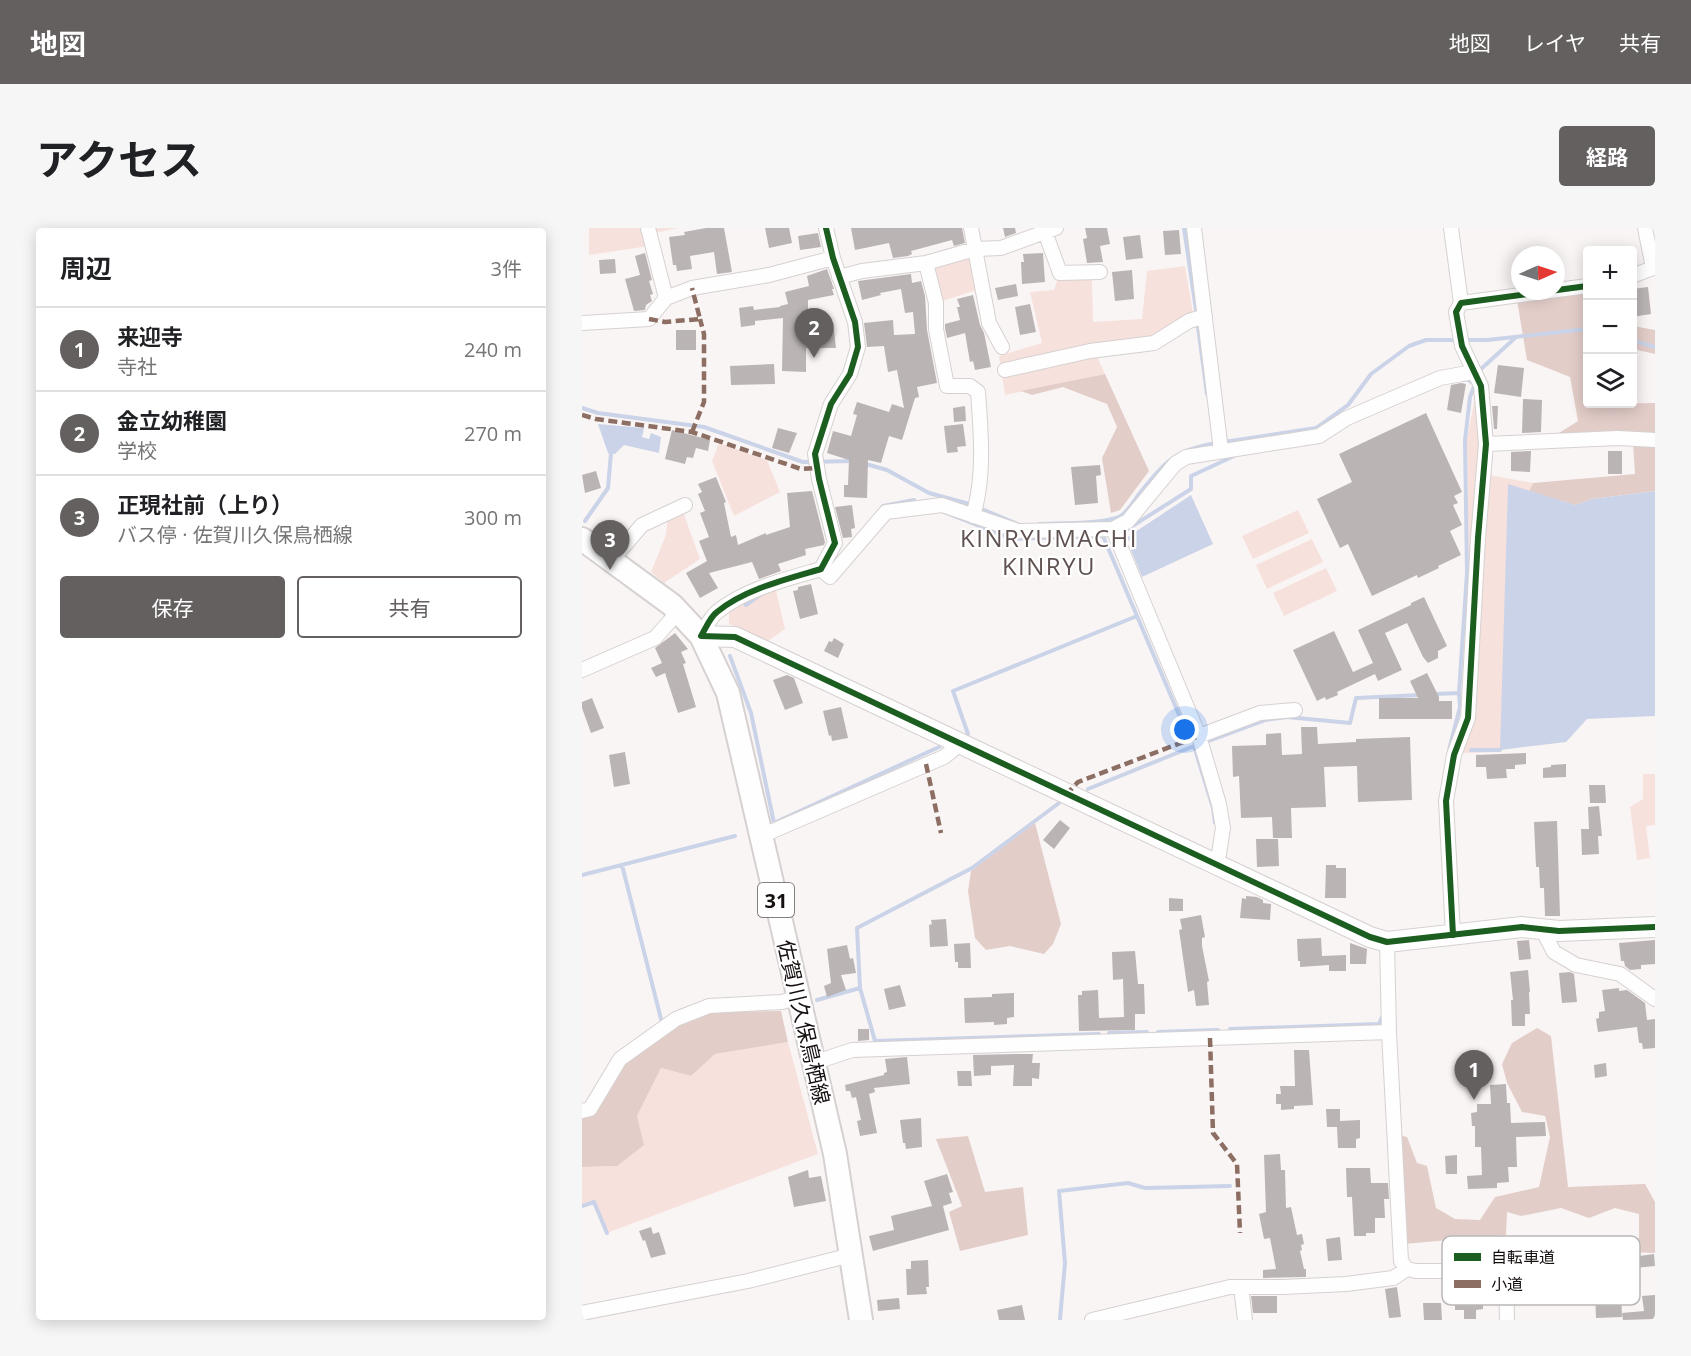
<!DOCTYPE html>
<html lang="ja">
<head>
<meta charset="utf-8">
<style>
	:root { --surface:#fff; --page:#f6f6f6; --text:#202124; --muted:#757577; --line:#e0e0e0; --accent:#656060 }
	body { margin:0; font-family:"Open Sans","Noto Sans JP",sans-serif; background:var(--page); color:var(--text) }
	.controls { position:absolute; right:18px; top:18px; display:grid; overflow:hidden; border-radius:6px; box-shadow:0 3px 15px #0003 }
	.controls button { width:54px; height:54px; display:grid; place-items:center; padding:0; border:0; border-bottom:2px solid var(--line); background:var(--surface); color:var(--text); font:30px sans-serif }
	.compass { position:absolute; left:929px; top:18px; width:54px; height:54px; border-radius:50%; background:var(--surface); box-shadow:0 3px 15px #0003; rotate:87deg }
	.you { position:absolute; left:603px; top:502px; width:21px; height:21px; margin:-15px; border:4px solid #fff; border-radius:50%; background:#1a73e8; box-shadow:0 0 0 9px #1a73e833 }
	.badge { display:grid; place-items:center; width:39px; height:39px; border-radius:50%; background:var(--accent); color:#fff; font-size:20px; font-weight:700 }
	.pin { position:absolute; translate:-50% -50px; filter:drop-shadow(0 2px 3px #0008) }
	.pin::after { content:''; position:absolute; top:32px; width:21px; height:18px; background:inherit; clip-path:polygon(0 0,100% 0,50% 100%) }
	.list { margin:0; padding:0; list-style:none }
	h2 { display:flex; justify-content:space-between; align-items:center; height:78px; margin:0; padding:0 24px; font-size:26px }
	h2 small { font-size:20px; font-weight:400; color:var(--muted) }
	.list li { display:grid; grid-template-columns:39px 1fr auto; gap:18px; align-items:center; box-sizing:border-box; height:84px; padding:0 24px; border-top:2px solid var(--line) }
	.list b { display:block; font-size:22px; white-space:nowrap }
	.list p { margin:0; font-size:20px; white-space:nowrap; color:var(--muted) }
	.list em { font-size:20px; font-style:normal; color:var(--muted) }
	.actions { display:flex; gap:12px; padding:18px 24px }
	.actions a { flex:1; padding:14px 0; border:2px solid var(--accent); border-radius:6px; text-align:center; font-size:21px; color:var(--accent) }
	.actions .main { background:var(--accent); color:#fff }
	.icon { flex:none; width:33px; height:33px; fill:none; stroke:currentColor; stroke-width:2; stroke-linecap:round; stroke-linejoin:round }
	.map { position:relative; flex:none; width:1073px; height:1092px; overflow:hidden; border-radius:6px }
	header { display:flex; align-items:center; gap:36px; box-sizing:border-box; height:84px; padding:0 30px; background:var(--accent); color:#fff }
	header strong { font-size:28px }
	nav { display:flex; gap:33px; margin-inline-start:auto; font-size:21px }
	.intro { display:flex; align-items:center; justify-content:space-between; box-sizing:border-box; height:144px; padding:0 36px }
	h1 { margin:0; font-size:42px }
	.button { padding:15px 27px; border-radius:6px; background:var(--accent); color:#fff; font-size:21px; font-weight:700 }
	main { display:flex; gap:36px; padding:0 36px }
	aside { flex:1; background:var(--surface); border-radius:6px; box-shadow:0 3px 15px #0003 }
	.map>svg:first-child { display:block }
	.green { fill:#f7e1dd }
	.forest { fill:#e3cdc9 }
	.water { fill:#cad3e7 }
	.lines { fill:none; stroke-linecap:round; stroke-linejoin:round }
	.stream { stroke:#cad3e7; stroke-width:4 }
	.building { fill:#bab5b4 }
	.street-casing { stroke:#d6d1d0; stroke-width:16 }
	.secondary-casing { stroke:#d6d1d0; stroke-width:22 }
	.primary-casing { stroke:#d6d1d0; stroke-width:26 }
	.street { stroke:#fefefe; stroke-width:14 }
	.secondary { stroke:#fefefe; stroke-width:20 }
	.primary { stroke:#fefefe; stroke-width:22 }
	.quiet { stroke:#8d6e63; stroke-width:4.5; stroke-dasharray:9 4.5; stroke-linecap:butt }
	.cycleway-casing { stroke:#fff; stroke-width:10 }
	.cycleway { stroke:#1b5e20; stroke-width:6 }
	.labels { text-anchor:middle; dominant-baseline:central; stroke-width:4.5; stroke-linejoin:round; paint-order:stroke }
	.shield { fill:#fff; stroke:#5b5857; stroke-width:1.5 }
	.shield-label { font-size:20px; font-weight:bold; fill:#15100f }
	.street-label { font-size:21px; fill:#15100f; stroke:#fff }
	.quarter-label { font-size:24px; letter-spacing:1.5px; fill:#5f5250; stroke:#fff }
	.key { fill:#fff; stroke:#b9b7b7; stroke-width:1.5 }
	.key-label { font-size:16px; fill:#15100f }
</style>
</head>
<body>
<header>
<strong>地図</strong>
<nav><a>地図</a><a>レイヤ</a><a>共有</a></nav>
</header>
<div class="intro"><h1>アクセス</h1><a class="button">経路</a></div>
<main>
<aside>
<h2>周辺<small>3件</small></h2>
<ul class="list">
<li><span class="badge">1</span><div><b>来迎寺</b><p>寺社</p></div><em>240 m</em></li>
<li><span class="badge">2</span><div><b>金立幼稚園</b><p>学校</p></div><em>270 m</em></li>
<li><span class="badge">3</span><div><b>正現社前（上り）</b><p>バス停 · 佐賀川久保鳥栖線</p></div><em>300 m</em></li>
</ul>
<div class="actions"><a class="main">保存</a><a>共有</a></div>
</aside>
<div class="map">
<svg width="1073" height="1092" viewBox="0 0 1073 1092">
	<rect width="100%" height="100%" fill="#faf5f5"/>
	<path class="green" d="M7,0H96L64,7L67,18L7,27Z
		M390,25L395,62L357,74L348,38Z
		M603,38L613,97L514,126L523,146L423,167L417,128L460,115L448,64L472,62L476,50H510L511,94L560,91L565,43Z
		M895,158L897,245L951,255L947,263L926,257L919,524L881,525L892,488L879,478L887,345L885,211Z
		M137,215L185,232L198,264L152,288L130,233Z
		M100,281L118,331L82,355L69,344L84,307L86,287Z
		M716,282L727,305L671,331L660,308Z
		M730,311L741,334L685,361L674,337Z
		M744,340L755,363L702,388L691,365Z
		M193,358L203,401L186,413L147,396V383Z
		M1061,546H1073V597L1064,598L1068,630L1055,632L1048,579L1061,571Z
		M206,814L236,926L25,1005L13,974L0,978V939L35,938L55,888L79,840L109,848L133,826Z"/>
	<path class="forest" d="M1005,60V176L1073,175V263L1010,271L993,277L947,263L951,255L1053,246L1051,215L969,210L996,193L988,149L945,132L935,72Z
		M1051,98L1073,102V126L1051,121Z
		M523,146L567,243L538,282L529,285L520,230L535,199L525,176L481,159L450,167L439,163Z
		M453,595L479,696L471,716L462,726L428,718L404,722L393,710L386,663L389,643Z
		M199,783L206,814L133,826L109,848L79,840L55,888L62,917L35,938L0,939V887L39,835L95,796L127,784Z
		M955,800L969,808L986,959L1063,956L1073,974V1025L1043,1024L1035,1057L1000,1060L993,1071L974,1065L973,1054L1004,1047L1030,1020L1057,1010V986L1033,980L1007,990L979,980L939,988L925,984L924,1007L822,1016L817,907L825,909L835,935L845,938L854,980L873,991L898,992L913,969L957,959L968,909L963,888L940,884L925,855L920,836L930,815Z
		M386,908L403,964L441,959L446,1007L378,1023L367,984L380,978L354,911Z"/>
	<path class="water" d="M16,196L62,200L60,209L67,211L69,205L79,209L77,225L42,217L33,226L26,225Z
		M926,256L993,277L1010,271L1073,263V488L1005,491L984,514L918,522Z
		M609,267L631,316L560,349L549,322L554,320L550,311L545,313L544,310Z"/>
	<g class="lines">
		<path class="stream" d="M602,0L614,82
			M616,99L625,166
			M1050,112L1073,119
			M899,141L933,110
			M0,180L16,185L122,199L221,234L271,233
			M642,214L734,200L766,177L789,146L827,118L844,112H905L1005,101
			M284,236L305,242L347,265L391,277
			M397,280L438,297
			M299,281L301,278L332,272
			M362,284L430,311L521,308L603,501
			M3,293L26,260L29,225
			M457,296C476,295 525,296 539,288C546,283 552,273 557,266C584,233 592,222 635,215
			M541,304L609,261V248L652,228
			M164,377L178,367
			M148,428L169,485L192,595L357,519
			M877,465L885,345L883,212L888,169L893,156L885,151L881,152
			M853,466L877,465L878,479L867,522
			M386,506L371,463L555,388
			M626,513L683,492L705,489L768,495L774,470L839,467
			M889,522H918
			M506,561L612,518L631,580L633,595
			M40,637L79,791
			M0,647L153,608
			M278,760L275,700L390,640L477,575
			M235,772L278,760L293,813L517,806
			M648,801L797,796L800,789
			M576,804L636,802
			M527,805L565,804
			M0,978L12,974L25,1005
			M478,1091L483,1035L477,963L546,955L563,960L648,958"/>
	</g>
	<path class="building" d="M124,0H142L150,44L135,46L132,24L108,28L110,41L95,43L94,37H91L87,9L103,7L102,4Z
		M183,0H207L210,15L187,20Z
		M269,0H380L383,15L372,18L370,12L329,23L330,26L326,28L311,30L307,15L273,22Z
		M421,0H433L434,5L423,9Z
		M503,0H525L528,16L518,18L521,34L505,35L501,11L505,10Z
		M597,2L599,26L583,27L581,3Z
		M236,5L239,19L218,22L216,8Z
		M558,7L561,30L544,32L541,9Z
		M63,25L70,52L67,53L71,66L68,67L70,73L64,77L63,82L52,83L43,51L58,47L53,28Z
		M461,25L463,54L440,56L439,34H442L441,26Z
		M33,31L34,45L18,46L17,32Z
		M245,41L252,61H250L252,67L226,72V93L251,94L254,120H224V144L200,143L201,90L173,93V97L159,99L157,80L171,78L172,82L198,79V78L206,76L203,64L227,58L225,48Z
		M550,42L552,71L533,73L530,44Z
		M329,46L330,55L339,53L343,68L345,102L355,155L335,159L337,169L333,170L320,212L307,208L299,235L286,232L285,270L262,269V257H266L267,232L245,225L251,203L269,208L275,187L271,186L275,174L307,184L310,176L322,180L315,142L306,144L302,118L285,119L282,95L311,92L312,107L333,106L331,84L323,85L319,61L298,65L299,67L280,72L276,53Z
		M434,56L436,68L416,72L413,60Z
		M1066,59L1069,86L1050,89V61Z
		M391,67L398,97L402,105L409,139L393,142L391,133L388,134L383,105L365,110L363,100V96L378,92L375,79H378L375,71Z
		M448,76L454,104L438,107L433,79Z
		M94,102H114V122H94Z
		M192,136L193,156L149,157L148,138Z
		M916,137L942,140L939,169L912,165Z
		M879,155L884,156L879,185L865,182L869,157Z
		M941,171L960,172L959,204L940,205Z
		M383,178L384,193L372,194L371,180Z
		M910,178H916L915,201H912Z
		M844,185L880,264L872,268L876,275L871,277L880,297L868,303L879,327L856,338L857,340L836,350L835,347L790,368L766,316L758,320L735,271L770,254L757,226Z
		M381,196L384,218L375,219L376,224L365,225L362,198Z
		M196,200L215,205L207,225L190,220Z
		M90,202L128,212L126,223L114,220L111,230L105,229L103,236L83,231Z
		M949,223L948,244L929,243V224Z
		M1026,223H1040V246H1026Z
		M518,237L519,247L514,248L516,275L493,277L489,239Z
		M14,243L19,260L3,265L0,247Z
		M134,249L144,274L142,275L149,309L154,307L156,317L184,305V307L208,299L205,265L230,263L243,314L242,317L223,321L224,327L196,336L199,343L177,351L170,334L127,345L136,360L118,370L104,345L125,333L117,313L127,309L118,285L123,283L116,266L120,264L116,256Z
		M270,277L273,300L269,301L270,309L261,310L253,279Z
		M229,356L236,386L218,391L211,363L216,362V359Z
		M842,369L865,418L856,423V430L846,435L841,429L825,395L803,405L820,442L796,453L793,446L755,464L756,467L744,472L743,469L735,473L711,422L752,403L771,444L791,435L776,402L829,377V375Z
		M93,405L106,421L99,424L104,435L101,436L114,479L96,485L83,445L74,449L69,440L80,435L73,420Z
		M252,410L262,416L256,430L242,423L247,413L250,414Z
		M845,445L857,469V473H870V491H797V470H836L828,453Z
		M205,447L212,450L221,475L203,482L191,452Z
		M10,470L22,500L9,505L0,480V474Z
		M259,479L266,510L250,513L249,507L247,508L241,483Z
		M719,499H735L736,516L774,514V511L828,509L830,572L776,574L775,538L742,539L744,579L709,580L710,610H691L690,589L659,590L657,548L651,549L650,518L684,517V506L699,505L700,527L720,526Z
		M43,524L48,556L32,559L27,527Z
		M944,525V536L933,537V541H924L925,550L905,551L904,539H894V527Z
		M984,536V549L961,550V540L969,539V537Z
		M1007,557H1023L1024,575H1008Z
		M1017,578L1020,608H1016L1017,626L1000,627L999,601H1007L1006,579Z
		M478,592L488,600L472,621L461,612Z
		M975,593L978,688H963L962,660H958L957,639H954L952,594Z
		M674,611H696L697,638L675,639Z
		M744,637H754V640H764V670H743Z
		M664,668L675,669L681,672V675L689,676L688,692L658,690L660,670L664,671Z
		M587,670L601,671V683H587Z
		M619,687L623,709L620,710V718L627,753L625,754L627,777L614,778L612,762L606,764L597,702L600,701L598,691Z
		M364,691L366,718L348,719L347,697L350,696L349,692Z
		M739,710L740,728L764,727V743H747V737L718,739V733H716L715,711Z
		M947,712L949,731L937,732L935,713Z
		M1073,712V736L1059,737V741L1048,742L1043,738L1042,733H1039L1037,715Z
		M388,715L389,740H376V734H373L372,716Z
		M768,715L785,721L784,736H768Z
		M265,717L268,731L271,730L274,745L259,747L264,762L245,769L242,758L249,755L245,721Z
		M553,723L556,756H562L563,786H553V802L497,803L496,767H500V763L516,762L517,790L542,789L541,751L531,752L530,724Z
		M946,742L948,764H947L948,786H943V798H930L929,772H931L928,744Z
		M988,744L992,746L995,774L980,775L977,745Z
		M318,757L324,778L307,782L302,761Z
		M1037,760V763L1045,762L1063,775L1065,792L1073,791V820L1061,821L1060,815H1057L1055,799L1016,804L1014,791L1017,790V784L1023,783L1020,762Z
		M432,765V789L425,790V796L412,797V794L383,795L382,770L410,769V766Z
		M276,801H287V812L276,813Z
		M712,822H727L731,877L712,878V881L699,882V876H694V866H699L698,858H713Z
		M433,826H451L450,835H458L457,851L450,850V858H431L432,837L409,838V847L392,848L391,827Z
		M325,829L328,856L292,860L293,864L287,866L295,905L278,908L275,893L279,892L274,869L270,870L268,863H264L263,857L302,847V845L305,844L303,831Z
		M1024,835L1025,848L1013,850L1012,837Z
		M375,843H389L390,858H376Z
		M924,856L925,875H928L929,895L963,894L964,908L934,909L935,939H926L927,954L915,955V960L886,961L885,948L900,947L899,919H893V898H890L889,885L895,884V876H909L908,857Z
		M744,881H758V893L778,892V910L774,911V920H756L755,899H745Z
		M339,890L340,919L324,921L323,915H321L318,892Z
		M698,926L699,942H703L704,980L709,979L715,1007L720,1006L722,1016L719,1017L720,1022L718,1023L722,1041H724V1049L681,1050V1042L694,1041L688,1010L682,1011L677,986L684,984L682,927Z
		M875,927V946H864L863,928Z
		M764,940H788L789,955H806L807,971H802L803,990H793V1005H784V1008H772L770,969H765Z
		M226,942L227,950L239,948L244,973L212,979L206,949Z
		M365,946L371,964L367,965L370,975L361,978L367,1002L291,1023L287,1008L312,1002L309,988L350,978L342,953Z
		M69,999L71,1006L77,1004L84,1026L69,1030L63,1012L61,1013L57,1003Z
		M758,1009L760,1032L746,1033L744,1011Z
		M1072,1026L1073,1038L1052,1040L1050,1029Z
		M346,1032L347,1059H344L345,1066L325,1067L324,1041H329V1033Z
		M879,1052H910V1065L901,1066V1081L894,1082V1091H882V1082H873V1056H879Z
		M815,1059L819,1089L807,1090L803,1061Z
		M1039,1061L1040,1089L1014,1090L1013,1062Z
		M1073,1067V1091L1041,1092L1040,1085L1062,1083L1060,1068Z
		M669,1068H695V1085H671Z
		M317,1070L318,1081L296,1083L295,1072Z
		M841,1075H859L860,1092H842Z
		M440,1077L443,1092H417L415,1082Z"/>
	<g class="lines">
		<defs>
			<path id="street" d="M66,0L84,70
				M612,0L639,223
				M869,0L879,75
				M463,4L478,45L518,44
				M344,35L354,75V101L365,158H388L396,164C399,205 403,248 391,288
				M1050,48L1071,40L1063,0
				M257,49L280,43L344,35L393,21L389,0
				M0,95L67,91L84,70L110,60L187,47L251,30
				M420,119L407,95L393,21L419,20L474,0
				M423,142L508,123L572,115L607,93L623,88
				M904,216L1036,210L1073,212
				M531,301L617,508L637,576L641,600L637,626L633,636
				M30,332L60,297L103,277
				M239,341L248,349L304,284L360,277L436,303L531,301L546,293L593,236L604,229L737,208L765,190L858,150L891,144
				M119,408C124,400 128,389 135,384C163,361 205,351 239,341L253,315L237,251L233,226L249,176L268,146L276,119L273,94L251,30L244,0
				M0,442L73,410L96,384
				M617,508L678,485L713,482
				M179,608L362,529L378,516
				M961,703L972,724L994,737L1038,746L1073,771
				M871,707L864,573L872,527L886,490L896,310L904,216L899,158L880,118L874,84L879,75L1005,58
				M805,714L807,804L819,1033L825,1041L834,1043H916L924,1050L925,1092
				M231,835L270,822L807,804
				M0,883L8,881L38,831L94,791L127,778L200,774L216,769
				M659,1059L663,1092
				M0,1085L166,1053L269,1027
				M510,1092L648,1059H701L764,1056L811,1050L825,1041"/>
			<path id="secondary" d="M119,408L153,409L788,709L805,714L940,699L977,703L1073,699"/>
			<path id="primary" d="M0,311L90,377L119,408L146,465L253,926L279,1092"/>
		</defs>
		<use href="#street" class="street-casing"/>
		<use href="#secondary" class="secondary-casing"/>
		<use href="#primary" class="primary-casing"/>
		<use href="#street" class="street"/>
		<use href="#secondary" class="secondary"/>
		<use href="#primary" class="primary"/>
		<path class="quiet" d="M67,91L83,94L118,91L110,60
			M0,187L14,191L110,204L219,241L235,240
			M110,204L122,174V106L118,91
			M344,536L359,605
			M484,567L496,554L617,508
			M628,810L631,905L655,936L658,1005"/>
		<defs>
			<path id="cycleway" d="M244,0L251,30L273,94L276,119L268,146L249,176L233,226L237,251L253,315L239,341C205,351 163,361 135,384C128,389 124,400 119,408L153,409L788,709L805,714L940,699L977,703L1073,699
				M871,707L864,573L872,527L886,490L896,310L904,216L899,158L880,118L874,84L879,75L1005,58"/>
		</defs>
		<use href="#cycleway" class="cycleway-casing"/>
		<use href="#cycleway" class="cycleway"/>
	</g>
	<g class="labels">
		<rect class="shield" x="176" y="655" width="36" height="34" rx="4.5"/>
		<g class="shield-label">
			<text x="194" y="672">31</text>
		</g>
		<g class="street-label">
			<text transform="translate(222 794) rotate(77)">佐賀川久保鳥栖線</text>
		</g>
		<g class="quarter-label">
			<text x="467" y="309">KINRYUMACHI<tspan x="467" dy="28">KINRYU</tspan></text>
		</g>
	</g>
	<rect x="860" y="1008" width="198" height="69" rx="9" class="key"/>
	<rect x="872" y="1025" width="27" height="8" fill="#1b5e20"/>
	<rect x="872" y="1052" width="27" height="8" fill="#8d6e63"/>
	<g class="key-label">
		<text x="909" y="1035">自転車道</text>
		<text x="909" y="1062">小道</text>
	</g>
</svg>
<div class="controls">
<button>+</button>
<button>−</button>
<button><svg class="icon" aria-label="layers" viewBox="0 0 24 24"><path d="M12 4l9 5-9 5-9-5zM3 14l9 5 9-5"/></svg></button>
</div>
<svg class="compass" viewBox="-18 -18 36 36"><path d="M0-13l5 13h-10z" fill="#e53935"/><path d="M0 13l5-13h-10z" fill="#757577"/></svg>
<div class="you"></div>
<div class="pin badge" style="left:892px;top:872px">1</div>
<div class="pin badge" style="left:232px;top:130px">2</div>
<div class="pin badge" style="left:28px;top:342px">3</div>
</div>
</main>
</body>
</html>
